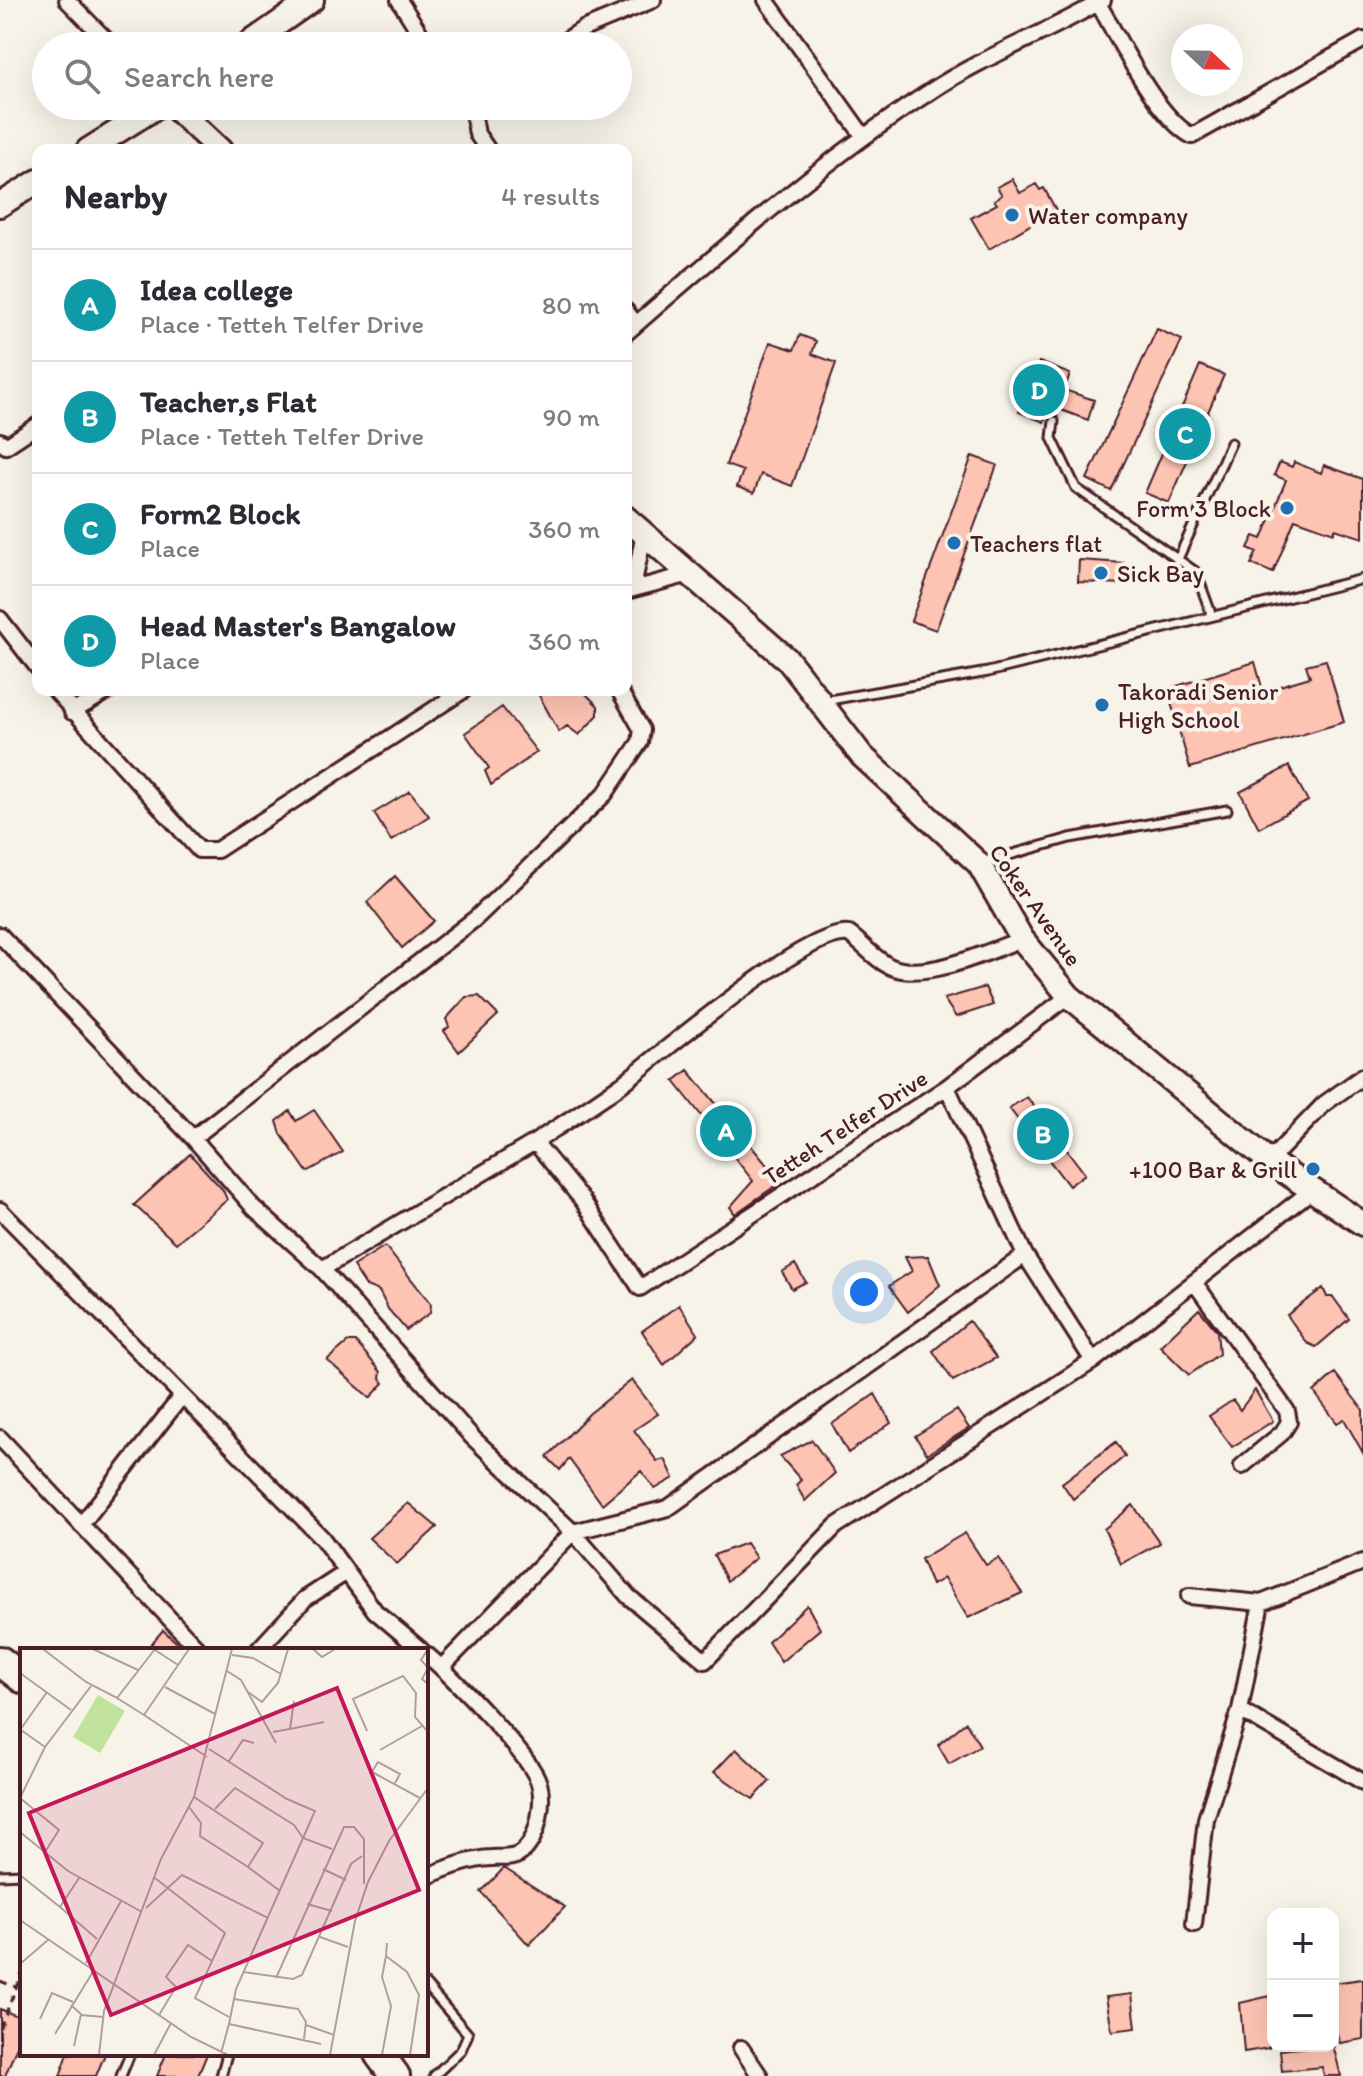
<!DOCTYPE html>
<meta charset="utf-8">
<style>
body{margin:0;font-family:Itim,sans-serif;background:#f7f7f7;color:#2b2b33}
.controls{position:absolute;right:24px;bottom:24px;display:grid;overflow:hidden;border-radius:16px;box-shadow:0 8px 32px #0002}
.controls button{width:72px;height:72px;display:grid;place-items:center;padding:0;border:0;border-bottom:2px solid #e1e1e2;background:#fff;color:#2b2b33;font:40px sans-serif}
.compass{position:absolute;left:1171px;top:24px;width:72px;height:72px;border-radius:50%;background:#fff;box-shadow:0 8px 32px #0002;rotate:112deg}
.you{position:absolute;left:864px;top:1292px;width:28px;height:28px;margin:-20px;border:6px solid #fff;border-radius:50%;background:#1a73e8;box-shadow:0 0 0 12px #1a73e833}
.badge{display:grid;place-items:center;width:52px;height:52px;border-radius:50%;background:#2563eb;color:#fff;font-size:26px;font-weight:700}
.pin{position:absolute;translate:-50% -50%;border:4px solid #fff;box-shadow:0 2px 8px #0006}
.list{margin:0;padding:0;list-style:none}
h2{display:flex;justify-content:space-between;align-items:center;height:104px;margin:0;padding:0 32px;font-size:34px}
h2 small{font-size:26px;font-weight:400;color:#7c7c81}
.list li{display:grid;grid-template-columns:52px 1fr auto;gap:24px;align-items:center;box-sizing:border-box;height:112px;padding:0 32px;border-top:2px solid #e1e1e2}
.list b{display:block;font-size:30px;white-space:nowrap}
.list p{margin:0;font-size:26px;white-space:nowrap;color:#7c7c81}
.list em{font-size:26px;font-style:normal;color:#7c7c81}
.icon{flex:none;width:44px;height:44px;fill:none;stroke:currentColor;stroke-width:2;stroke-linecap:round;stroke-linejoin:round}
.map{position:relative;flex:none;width:1363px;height:2076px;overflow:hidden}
.search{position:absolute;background:#fff;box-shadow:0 8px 32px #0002;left:32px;top:32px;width:600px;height:88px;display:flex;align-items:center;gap:20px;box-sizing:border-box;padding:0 28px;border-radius:44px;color:#7c7c81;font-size:30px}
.panel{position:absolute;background:#fff;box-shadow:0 8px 32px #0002;left:32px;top:144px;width:600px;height:552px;border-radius:16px}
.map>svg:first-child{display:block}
.building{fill:#fdc4b3;stroke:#4a1f2b;stroke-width:2}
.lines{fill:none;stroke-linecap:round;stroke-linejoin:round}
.lane-casing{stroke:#4a1f2b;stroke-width:13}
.street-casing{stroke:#4a1f2b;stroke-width:20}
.secondary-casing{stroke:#4a1f2b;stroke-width:28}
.highway-casing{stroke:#4a1f2b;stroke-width:34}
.path{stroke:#4a1f2b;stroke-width:3;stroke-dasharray:8 6;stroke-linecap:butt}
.lane{stroke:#f7f3e8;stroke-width:7}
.street{stroke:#f7f3e8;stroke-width:14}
.secondary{stroke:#f7f3e8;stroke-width:22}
.highway{stroke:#f7f3e8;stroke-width:28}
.poi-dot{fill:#1f6fb2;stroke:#f7f3e8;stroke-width:3}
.labels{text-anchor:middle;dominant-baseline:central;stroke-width:8;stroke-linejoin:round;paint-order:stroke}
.poi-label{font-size:24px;fill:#4a1f2b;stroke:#f7f3e8;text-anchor:start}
.street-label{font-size:24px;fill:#4a1f2b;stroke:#f7f3e8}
.inset-road{fill:none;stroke:#b29e9c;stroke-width:2}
.view{fill:#c2185b;fill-opacity:0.15;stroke:#c2185b;stroke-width:4}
.inset-edge{fill:none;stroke:#4a1f2b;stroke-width:4}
</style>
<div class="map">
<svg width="1363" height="2076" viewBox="0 0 1363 2076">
<rect width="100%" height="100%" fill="#f7f3e8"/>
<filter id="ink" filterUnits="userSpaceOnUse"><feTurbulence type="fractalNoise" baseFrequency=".0125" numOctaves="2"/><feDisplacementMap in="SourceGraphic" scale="16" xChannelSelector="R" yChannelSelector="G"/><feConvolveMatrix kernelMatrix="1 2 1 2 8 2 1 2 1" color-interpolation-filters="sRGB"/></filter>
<g filter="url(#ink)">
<path class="building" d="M1012 179 1020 193 1036 184 1040 190 1044 188 1056 210 989 249 971 218 997 204 994 200 1002 195 997 187Z
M1157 329 1182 340 1111 491 1087 479Z
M800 335 816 341 812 354 836 363 792 486 761 474 754 493 737 487 743 471 726 465 770 342 794 350Z
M1039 362 1070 374 1064 390 1094 400 1088 420 1050 406 1044 422 1019 412Z
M1200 365 1224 375 1169 503 1145 493Z
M972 456 997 465 936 630 911 621Z
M1280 462 1292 467 1294 462 1321 473 1324 465 1363 479V538L1335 529 1334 533 1295 519 1273 573 1251 564 1257 552 1248 548 1254 536 1262 539 1286 480 1274 475Z
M1079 560 1124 563V584L1078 582Z
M1326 660 1344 722 1190 768 1167 689 1255 662 1263 691 1310 677 1306 665Z
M536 690H582L598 706V715L579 735 567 726 559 732Z
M502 707 537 752 491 785 485 771 489 768 465 733Z
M1289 766 1308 801 1259 828 1240 792Z
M410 791 429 816 391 841 374 813Z
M395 876 434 921 402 948 367 902Z
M985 987 993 1005 956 1017 944 999Z
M479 996 498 1015 459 1052 444 1031 449 1027 446 1019 466 997Z
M688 1070 781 1182 735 1214 730 1207 753 1181 674 1081Z
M1027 1097 1085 1174 1069 1186 1009 1108Z
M314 1110 343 1152 307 1172 281 1134 277 1121 290 1111 296 1121Z
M190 1154 223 1190 227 1200 176 1243 134 1205Z
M385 1246 431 1304 430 1313 406 1330 388 1309 379 1291 366 1286 353 1266Z
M928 1256 940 1285 908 1312 889 1286 912 1271 905 1257Z
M795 1264 806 1282 792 1289 782 1272Z
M1323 1288 1327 1297H1333L1349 1319 1316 1347 1307 1343 1287 1315Z
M679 1305 698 1334 664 1365 642 1331Z
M1199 1309 1217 1331 1219 1354 1189 1375 1160 1346Z
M969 1321 996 1358 953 1381 933 1351Z
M348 1342H356L381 1372 380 1378 384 1383 370 1398 327 1360Z
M1335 1373 1363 1410V1453L1344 1419 1337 1423 1314 1392Z
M632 1380 658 1414 634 1430 657 1461 665 1459 674 1478 655 1489 641 1471 602 1504 569 1459 560 1470 547 1457 590 1413Z
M1255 1390 1273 1421 1232 1447 1209 1416 1233 1400 1240 1410Z
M875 1394 891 1423 848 1453 832 1424Z
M957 1410 969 1428 927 1454 915 1436Z
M812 1440 835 1473 805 1501 796 1485 801 1480 780 1456Z
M1116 1442 1125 1456 1073 1499 1062 1483Z
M408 1503 437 1527 397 1564 369 1538Z
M1133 1505 1160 1543 1121 1564 1104 1529Z
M965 1533 986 1565 998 1558 1022 1593 968 1618 944 1578 932 1585 921 1559Z
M746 1543 756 1558 727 1581 714 1555Z
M807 1605 820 1629 781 1662 768 1642Z
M163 1630 185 1650H146Z
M966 1722 980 1746 949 1764 938 1745Z
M736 1749 770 1781 753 1799 714 1772Z
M504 1868 565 1907 529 1945 481 1892Z
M1363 1979V2039L1340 2043 1333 2022V1983Z
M1132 1994 1136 2028 1112 2031 1106 1997Z
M1270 1996 1269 2048 1244 2052 1240 2003Z
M0 2009 22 2018V2033L5 2076H0Z
M1333 2045 1341 2076H1324L1322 2067 1282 2071 1280 2050Z
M68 2054H105L96 2076H60Z
M166 2054H207L198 2076H157Z"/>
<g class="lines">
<g class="lane-casing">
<path id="lane" d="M1054 421 1052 438 1076 488 1196 572 1212 616
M1177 561 1231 443
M824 701 988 672 1363 579
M981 863 1070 838 1227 810
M0 1875 22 1874
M426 1985 468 2034 461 2050 434 2076
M121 2076 130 2054
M221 2076 227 2054"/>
</g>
<g class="street-casing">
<path id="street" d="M67 0 112 46
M399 0 428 46
M766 0 864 137
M1098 3C1119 39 1156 117 1192 136L1363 40
M557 46 583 29 653 0
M472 106 477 134 488 150
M626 311 636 324
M626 333C724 248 822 161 931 91 985 55 1048 33 1103 0
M0 441 6 446 38 425
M633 587 644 534
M626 591 690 574
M0 619 38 668
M55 690 199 850H217L464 690
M72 712 110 690
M0 935 193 1138 254 1208 322 1269 473 1438 573 1532 628 1596 705 1661 836 1526 1093 1361 1311 1191
M193 1138 476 918 605 794 640 742 642 730 619 690
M535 1142C564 1123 594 1104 622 1084 660 1055 808 927 849 934 863 944 878 963 894 968 928 980 990 951 1022 939
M1269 1161 1324 1104 1363 1076
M0 1210 322 1538 375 1611 421 1650
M1025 1255 1093 1361
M322 1269 535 1142 583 1201 640 1288 947 1087 1069 996
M1194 1282 1287 1411 1289 1422 1282 1433 1242 1466
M0 1438 199 1650
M81 1525 181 1397
M1189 1596 1261 1603 1363 1562
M1261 1603 1240 1710 1363 1782
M258 1650 305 1599 345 1573
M426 1654C451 1675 525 1751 537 1778 546 1798 539 1839 521 1853 512 1860 501 1857 491 1858 469 1859 446 1868 426 1877
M442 1667 573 1532 668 1508 1025 1255 947 1087
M1194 1924 1206 1819 1240 1710
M741 2048 760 2076"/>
</g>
<g class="secondary-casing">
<path id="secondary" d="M246 46 312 0
M173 106 220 150
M88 150 158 106
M0 205 38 181
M626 518 788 660 862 756 979 864 1022 939 1069 996 1269 1161 1363 1224"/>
</g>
<g class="highway-casing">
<path id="highway" d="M0 1661 22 1678
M379 2054 395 2076"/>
</g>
<path class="path" d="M0 1981 16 1987
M0 2028 22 1973"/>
<use href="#lane" class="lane"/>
<use href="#street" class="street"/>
<use href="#secondary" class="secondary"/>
<use href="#highway" class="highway"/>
</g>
</g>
<g class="poi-dot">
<circle cx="1012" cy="215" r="8"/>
<circle cx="1287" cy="508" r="8"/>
<circle cx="954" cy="543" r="8"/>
<circle cx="1101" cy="573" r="8"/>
<circle cx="1102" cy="705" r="8"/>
<circle cx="1313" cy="1169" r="8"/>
</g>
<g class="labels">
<g class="poi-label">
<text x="1028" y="215">Water company</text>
<text x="1271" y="508" text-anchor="end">Form 3 Block</text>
<text x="970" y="543">Teachers flat</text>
<text x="1117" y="573">Sick Bay</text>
<text x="1118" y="691">Takoradi Senior<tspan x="1118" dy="28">High School</tspan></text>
<text x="1297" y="1169" text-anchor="end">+100 Bar &amp; Grill</text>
</g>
<g class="street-label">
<text transform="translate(1036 905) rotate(55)">Coker Avenue</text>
<text transform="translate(845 1127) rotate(-33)">Tetteh Telfer Drive</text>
</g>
</g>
<g transform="translate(20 1648)">
<rect width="408" height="408" fill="#f7f3e8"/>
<path d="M78 47 105 63 80 105 53 89Z" fill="#c1e29b"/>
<path class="inset-road" d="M23 1 66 34 97 50 135 1M73 1 118 22M293 1 302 9 315 1M408 1 401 12 408 20 402 31 408 36M135 2 158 17M212 7 233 10 261 26M207 23 221 32 256 95M0 25 51 62M145 39 195 66M228 44 242 54 258 35 268 1M97 50 124 67 169 1M124 67 187 109M270 81 304 74M0 82 27 44M1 82 25 99M347 83 333 51 383 28 396 45 395 69 408 84M253 84 270 81 274 53M189 101 267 151 295 163 216 341 209 376M360 102 402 78M209 113 223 92 234 95M375 135 380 126 358 114 352 124 400 150M174 149 243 195 228 219 260 243M0 150 25 99 71 38M0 150 39 182 25 204M169 159 181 175 180 188 228 219M195 161 215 140 274 177 283 190 312 201M0 184 48 223 122 264M303 221 326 232M0 227 40 259 59 230M135 230 205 285 175 350 209 369M287 256 312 263M40 259 77 291M126 260 162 227 248 270M0 272 171 389 208 407M300 289 328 299M367 295 366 308 387 324 399 347 390 407M66 315 101 253M0 316 28 292M223 324 273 331 282 327 331 216 342 208M256 330 324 179H334L344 191V236M214 351 278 361 286 374 284 391M51 357 62 367 83 369M139 367 156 339 146 329 168 297 192 313M20 371 32 345 53 354M286 377 314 387M35 386 74 322M54 398 61 366M201 405 209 376 301 396M79 407 84 363 141 211 174 149 212 1M134 407 151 375M310 407 335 273 348 234 369 193 408 140M362 407 371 358 362 329 366 308"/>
<path class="view" d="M317 40 399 242 91 367 9 165Z"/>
<rect width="408" height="408" class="inset-edge"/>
</g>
</svg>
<div class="controls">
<button>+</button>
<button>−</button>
</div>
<svg class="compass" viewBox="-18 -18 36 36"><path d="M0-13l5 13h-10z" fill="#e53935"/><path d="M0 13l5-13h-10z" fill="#7c7c81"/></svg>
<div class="you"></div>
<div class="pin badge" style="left:726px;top:1131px;background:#0f9aa8">A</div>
<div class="pin badge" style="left:1043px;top:1134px;background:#0f9aa8">B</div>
<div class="pin badge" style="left:1185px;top:434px;background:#0f9aa8">C</div>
<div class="pin badge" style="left:1039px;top:390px;background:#0f9aa8">D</div>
<div class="search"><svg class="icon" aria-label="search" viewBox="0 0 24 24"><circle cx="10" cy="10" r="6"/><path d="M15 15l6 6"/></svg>Search here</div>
<section class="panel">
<h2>Nearby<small>4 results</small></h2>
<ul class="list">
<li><span class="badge" style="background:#0f9aa8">A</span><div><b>Idea college</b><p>Place · Tetteh Telfer Drive</p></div><em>80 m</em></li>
<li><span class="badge" style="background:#0f9aa8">B</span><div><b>Teacher,s Flat</b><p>Place · Tetteh Telfer Drive</p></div><em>90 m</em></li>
<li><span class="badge" style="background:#0f9aa8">C</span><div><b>Form2 Block</b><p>Place</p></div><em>360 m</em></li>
<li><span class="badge" style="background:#0f9aa8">D</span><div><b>Head Master's Bangalow</b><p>Place</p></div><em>360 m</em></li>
</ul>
</section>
</div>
